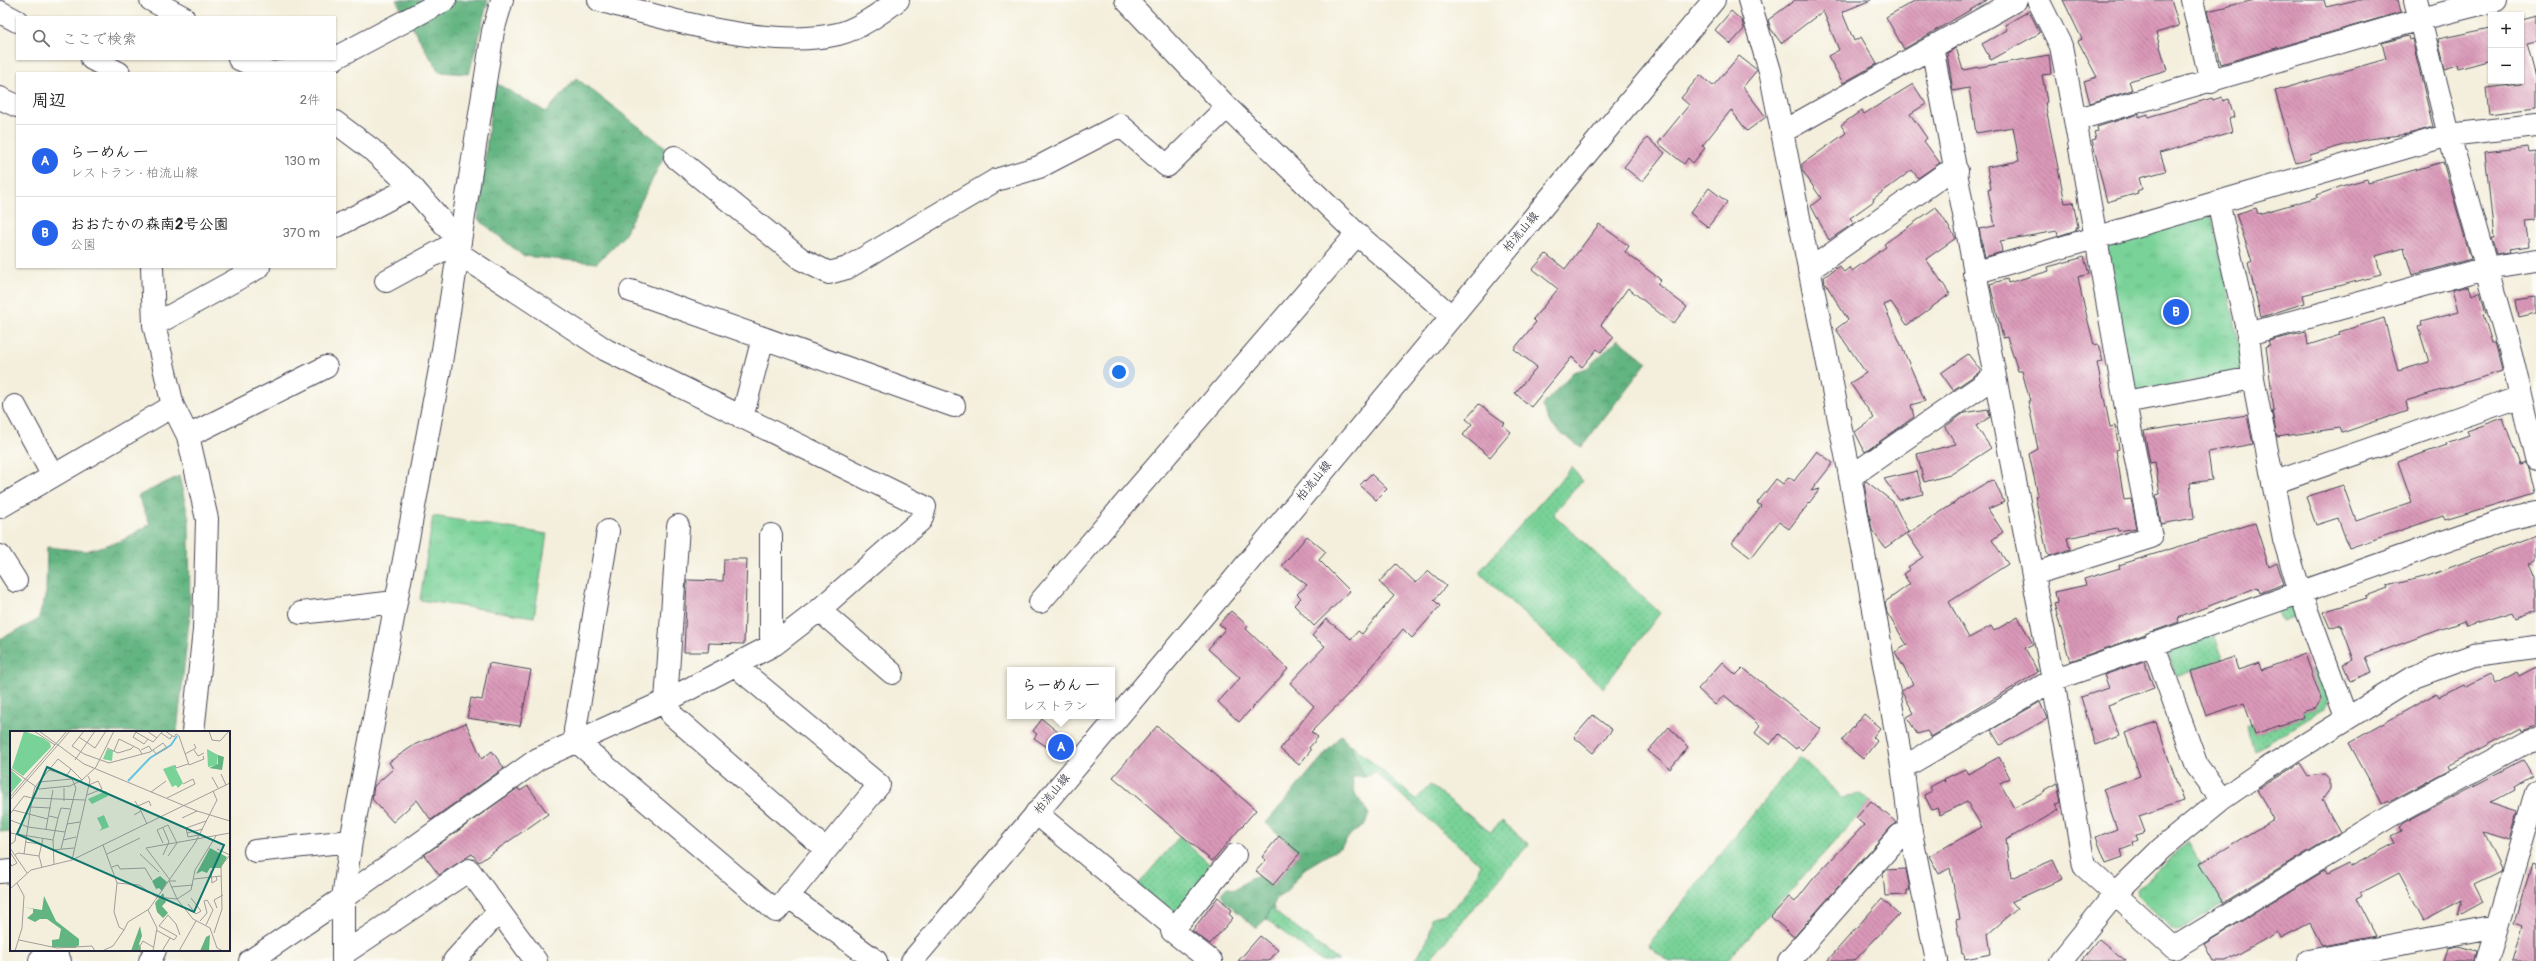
<!DOCTYPE html>
<html lang="ja">
<meta charset="utf-8">
<style>
body{margin:0;font-family:Pangolin,"Klee One",sans-serif;background:#f2f2f2;color:#202124}
.controls{position:absolute;right:12px;top:12px;display:grid;overflow:hidden;border-radius:0px;box-shadow:0 1px 3px #0004}
.controls button{width:36px;height:36px;display:grid;place-items:center;padding:0;border:0;border-bottom:1px solid #e0e0e0;background:#fff;color:#202124;font:20px sans-serif}
.you{position:absolute;left:1119px;top:372px;width:14px;height:14px;margin:-10px;border:3px solid #fff;border-radius:50%;background:#1a73e8;box-shadow:0 0 0 6px #1a73e833}
.badge{display:grid;place-items:center;width:26px;height:26px;border-radius:50%;background:#2563eb;color:#fff;font-size:13px;font-weight:700}
.pin{position:absolute;translate:-50% -50%;border:2px solid #fff;box-shadow:0 1px 4px #0006}
.popup{position:absolute;left:1007px;top:667px;width:108px;height:52px;box-sizing:border-box;display:grid;place-content:center;border-radius:0px;background:#fff;filter:drop-shadow(0 1px 3px #0005);font-size:13px;white-space:nowrap;color:#757577}
.popup b{font-size:15px;color:#202124}
.popup::after{content:'';position:absolute;left:50%;top:100%;margin-left:-8px;border:8px solid transparent;border-top-color:#fff}
.list{margin:0;padding:0;list-style:none}
h2{display:flex;justify-content:space-between;align-items:center;height:52px;margin:0;padding:0 16px;font-size:17px}
h2 small{font-size:13px;font-weight:400;color:#757577}
.list li{display:grid;grid-template-columns:26px 1fr auto;gap:12px;align-items:center;box-sizing:border-box;height:72px;padding:0 16px;border-top:1px solid #e0e0e0}
.list b{display:block;font-size:15px;white-space:nowrap}
.list p{margin:0;font-size:13px;white-space:nowrap;color:#757577}
.list em{font-size:13px;font-style:normal;color:#757577}
.icon{flex:none;width:22px;height:22px;fill:none;stroke:currentColor;stroke-width:2;stroke-linecap:round;stroke-linejoin:round}
.map{position:relative;flex:none;width:2536px;height:961px;overflow:hidden}
.search{position:absolute;background:#fff;box-shadow:0 1px 3px #0004;left:16px;top:16px;width:320px;height:44px;display:flex;align-items:center;gap:10px;box-sizing:border-box;padding:0 14px;border-radius:0px;color:#757577;font-size:15px}
.panel{position:absolute;background:#fff;box-shadow:0 1px 3px #0004;left:16px;top:72px;width:320px;height:196px;border-radius:0px}
.map>svg:first-child{display:block}
.grass{fill:url(#grass-dots);stroke:#4e7a6a}
.forest{fill:url(#forest-crowns);stroke:#426b5e}
.park{fill:url(#park-tufts);stroke:#4e7a6a}
.building{fill:url(#building-back-hatch)}
.lines{fill:none;stroke-linecap:round;stroke-linejoin:round}
.minor-casing{stroke:#424153;stroke-width:24}
.major-casing{stroke:#424153;stroke-width:24}
.minor{stroke:#fff;stroke-width:22}
.major{stroke:#fff;stroke-width:22}
.labels{text-anchor:middle;dominant-baseline:central;stroke-width:3;stroke-linejoin:round;paint-order:stroke}
.street-label{font-size:12px;fill:#22223b;stroke:#fdfcf7}
.inset-river{fill:none;stroke:#64c3e3;stroke-width:2}
.inset-road{fill:none;stroke:#a09d9c;stroke-width:1}
.view{fill:#0f766e;fill-opacity:0.15;stroke:#0f766e;stroke-width:2}
.inset-edge{fill:none;stroke:#22223b;stroke-width:2}
</style>
<div class="map">
<svg width="2536" height="961" viewBox="0 0 2536 961">
<defs>
<pattern id="grass-dots" width="8" height="8" patternUnits="userSpaceOnUse"><rect width="8" height="8" fill="#79d298"/><path d="M2 2h.1M6 6h.1" fill="none" stroke="#68b484" stroke-width="1.8" stroke-linecap="round"/></pattern>
<pattern id="forest-crowns" width="20" height="18" patternUnits="userSpaceOnUse"><rect width="20" height="18" fill="#62b480"/><path d="M2 6a3 3 0 1 1 6 0M12 15a3 3 0 1 1 6 0" fill="none" stroke="#50926a"/></pattern>
<pattern id="park-tufts" width="24" height="20" patternUnits="userSpaceOnUse"><rect width="24" height="20" fill="#79d298"/><path d="M3 7l-1-3M5 7V3M7 7l1-3M15 17l-1-3M17 17v-4M19 17l1-3" fill="none" stroke="#68b484"/></pattern>
<pattern id="building-back-hatch" width="6" height="6" patternUnits="userSpaceOnUse"><rect width="6" height="6" fill="#da98b8"/><path d="M-1 5l2 2M0 0l6 6M5-1l2 2" fill="none" stroke="#b07c97"/></pattern>
</defs>
<rect width="100%" height="100%" fill="#fdfcf7"/>
<filter id="ink" filterUnits="userSpaceOnUse"><feTurbulence type="fractalNoise" baseFrequency=".025" numOctaves="2"/><feDisplacementMap in="SourceGraphic" scale="8" xChannelSelector="R" yChannelSelector="G"/><feConvolveMatrix kernelMatrix="1 2 1 2 8 2 1 2 1" color-interpolation-filters="sRGB"/></filter>
<filter id="wash" filterUnits="userSpaceOnUse"><feTurbulence type="fractalNoise" baseFrequency=".012" numOctaves="4" result="noise"/><feDisplacementMap in="SourceGraphic" scale="16" xChannelSelector="R" yChannelSelector="G"/><feGaussianBlur stdDeviation="0.9" result="paint"/><feColorMatrix in="noise" values="0 0 0 0 0 0 0 0 0 0 0 0 0 0 0 0 0 1.4 0 .05"/><feComposite in="paint" operator="in"/></filter>
<g filter="url(#wash)">
<rect width="100%" height="100%" fill="#f4efdc"/>
<path class="grass" d="M1572 467 1582 481 1553 514 1660 613 1603 688 1479 572Z
M2290 604 2298 608 2306 633 2303 634 2296 617 2282 622 2277 609Z
M2213 631 2223 659 2176 676 2168 654 2172 645Z
M2318 668 2329 698 2326 708 2255 751 2246 726 2252 724 2255 734 2304 717 2302 712 2316 708 2311 671Z
M1351 744 1416 800 1430 785 1490 832 1502 821 1529 844 1428 961H1415L1429 936 1431 918C1436 915 1441 916 1446 913 1459 905 1478 880 1480 864L1375 772 1365 777 1353 754Z
M1799 757 1842 797 1860 794 1871 801 1727 961H1667L1648 945Z
M1179 837 1215 869 1179 912 1169 914 1137 886Z
M1273 906 1275 912 1339 961H1321L1266 919Z"/>
<path class="forest" d="M396 0H488L469 74 439 72Z
M576 78 668 149 623 237 597 263 523 256 478 219 494 82 546 112Z
M1618 339 1647 362 1581 448 1551 425 1542 406 1573 372 1587 368Z
M179 476 189 519 190 613 177 732H11V833L0 831V639L38 620 46 593 47 547 86 551 121 541 150 524 138 496Z
M1341 735C1353 746 1357 762 1365 777H1352L1354 792 1369 814 1365 824 1351 834 1341 847 1304 869 1285 893 1277 898 1266 919 1256 928 1225 901 1221 893 1227 887 1235 890 1250 878 1257 876 1273 886 1300 853 1266 823Z"/>
<path class="park" d="M2206 215 2212 218 2244 365 2237 374 2139 391 2131 385 2107 249 2112 241Z
M433 516 547 534 534 617 420 600Z
M2188 842 2223 903 2181 929 2174 930 2138 896 2137 889Z"/>
<g id="blocks">
<path class="building" d="M1795 0H1871L1842 12 1854 41 1861 37 1877 64 1843 83 1828 56 1839 50 1823 11 1781 43 1771 29 1768 20Z
M1916 0H1987L1904 49 1886 17Z
M2063 0H2171L2179 26 2156 33 2167 70 2129 81 2132 90 2090 103 2084 81 2097 77 2078 41 2082 39Z
M2255 0H2324L2326 7 2356 0H2398L2401 12 2221 64 2207 11Z
M1731 11 1742 21 1744 29 1731 44 1715 30Z
M2029 11 2040 33 1991 60 1982 44 2007 30 2005 25Z
M2536 16V41L2527 43 2536 78V108L2489 114 2486 88 2521 84V20Z
M2491 28V60L2458 69 2457 65 2445 69 2438 39Z
M2408 36 2409 40 2412 39 2433 127 2408 134 2368 139 2337 147 2310 155 2311 159 2296 163 2275 91 2386 59 2382 43Z
M1956 48 1963 70 2049 55 2051 74 2042 75 2047 102 2045 103 2065 203 2073 202 2078 227 2076 228V230L2058 236 2057 231 2000 241 2002 252 1985 257 1979 229 1995 226 1988 190 1991 189 1987 167 2019 161 2013 127 1976 133 1969 88 1953 91 1947 53Z
M1739 56 1757 70 1743 87 1766 117 1747 131 1731 110 1702 146 1705 148 1693 163 1688 158 1684 164 1658 143 1689 105 1681 98 1700 75 1713 86Z
M1913 84 1926 104 1910 114 1927 138 1924 141 1940 163 1918 178 1912 170 1873 199 1874 201 1850 218 1854 223 1829 240 1811 206 1821 198 1802 170V164L1846 133 1841 125 1862 110 1864 114Z
M2222 97 2223 101 2229 99 2234 117 2229 119 2232 132 2160 153 2166 171 2139 178 2142 189 2137 191 2138 193 2107 202 2092 140 2096 139 2094 132 2098 131 2097 127 2139 114V117L2148 114V117L2212 98 2213 100Z
M1647 138 1665 153 1642 182 1624 167Z
M2528 147 2529 153 2536 152V220L2525 221 2529 246 2509 249 2510 252 2496 254 2491 238H2494L2485 152Z
M2443 162 2471 259 2412 275 2404 248 2376 256 2381 275 2303 295 2305 303 2261 317 2248 263 2252 261 2236 214 2256 208 2258 214 2318 197 2317 195 2345 185 2367 179 2368 183Z
M1709 188 1727 202 1708 227 1690 213Z
M1936 207 1956 238 1926 259 1950 294 1907 325 1891 302 1884 305 1925 401 1911 405 1914 417 1865 452 1855 432 1874 418 1850 383 1866 373 1836 329 1848 320 1825 283 1824 277 1839 266 1844 272 1850 267 1852 271 1886 247 1884 244Z
M1599 224 1629 246 1625 252 1661 280 1657 284 1687 307 1673 324 1628 288 1601 325 1614 337 1601 352 1597 349 1582 367 1572 357 1531 407 1515 393 1537 367 1514 349 1536 322 1533 319 1558 289 1533 269 1546 254 1565 269Z
M2084 257 2089 274 2078 277 2082 297 2094 345 2098 344 2103 362 2097 363 2110 427 2115 426 2119 449 2116 450 2124 500 2131 499 2137 528 2118 531 2117 528 2067 538 2070 549 2050 556 2047 553 2035 496 2038 495 2029 454 2038 449 2028 401H2030L2022 371H2018L2007 337 2003 338 1990 284 2007 279 2008 283 2049 271 2048 267Z
M2469 286 2472 295 2480 292 2486 313 2483 314 2492 343H2495L2502 371 2406 401 2408 410 2342 433 2340 428 2277 437 2272 411 2274 410 2266 346 2270 345 2268 341 2306 332 2308 345 2340 335 2339 332 2384 318 2398 371 2429 362 2418 327 2422 326 2421 322 2458 312 2452 290Z
M2536 297V313L2519 317 2516 300Z
M1968 354 1981 371 1953 390 1941 373Z
M1479 404 1505 423 1503 425 1511 432 1490 457 1463 435 1472 424 1466 419Z
M1988 409 1990 417 1976 426 1991 448 1950 475 1924 482 1917 454 1956 444 1945 427 1964 413Z
M2247 415 2253 444 2208 452 2212 480 2190 483 2194 518 2161 524 2156 495 2160 494 2155 462 2150 463 2144 431Z
M2503 418 2520 465 2525 463 2528 468 2534 493 2445 520 2443 516 2349 548 2338 518 2316 525 2306 497 2343 485 2356 521 2412 502 2398 462 2447 445 2446 443 2469 435 2467 431Z
M1817 451 1833 463 1811 491 1820 489 1789 529 1779 522 1751 558 1732 543 1761 506 1757 503 1776 479 1783 484 1789 477 1794 481Z
M1917 471 1923 494 1899 500 1884 479Z
M1371 474 1387 489 1376 500 1360 485Z
M1994 480 2004 502 1988 509 2003 532 1992 540 2008 564 1949 602 1969 638 1991 626 1994 631 2018 617 2033 644 2025 648 2038 672 1931 737 1927 731 1917 734 1907 717 1914 713 1901 691 1913 684 1895 652 1907 645 1887 613 1885 602 1910 584 1903 574 1910 569 1908 567 1923 557 1907 534 1979 487Z
M1866 481 1893 502 1908 532 1885 548 1872 530 1864 483Z
M2255 523 2269 567 2277 563 2284 584 2260 593 2258 587 2178 618 2179 622 2070 661 2054 604 2057 603 2055 592 2086 585 2084 579 2120 568 2119 565Z
M2536 535V560L2530 563 2536 577V610L2515 618 2512 612 2466 626 2464 621 2406 642 2366 657 2372 672 2350 681 2343 664 2354 660 2341 624 2330 628 2323 612 2367 598 2366 596 2388 588 2387 586 2428 576Z
M1307 536 1326 552 1319 560 1350 591 1314 626 1294 605 1301 598 1297 594 1307 585 1282 566Z
M724 559H747L744 644 709 643 708 652H684L687 580 723 581Z
M1396 564 1416 583 1429 571 1446 586 1434 600 1440 606 1412 638 1403 629 1357 685 1311 732 1318 737 1309 748 1311 750 1299 765 1280 749 1314 706 1290 683 1325 646 1312 636 1326 619 1351 639 1358 631 1362 634 1394 596 1379 582Z
M1231 611 1248 626 1246 629 1288 669 1239 722 1218 702 1240 678 1208 649 1225 629 1219 624Z
M2305 654 2321 699 2316 708 2302 712 2304 717 2255 734 2244 703 2206 716 2191 671 2234 657 2238 670 2259 663 2261 670Z
M2144 661 2154 688 2108 705 2119 736 2095 745 2081 697 2109 688 2104 675Z
M1722 662 1736 675 1743 668 1821 729 1802 750 1798 747 1796 749 1778 734 1770 745 1755 733 1760 726 1724 695 1715 705 1698 689Z
M489 663 531 670 520 726 467 718 471 698 482 700Z
M2536 667V725L2522 730 2521 727 2483 747 2449 765 2451 769 2389 802 2388 800 2382 803 2349 743 2437 693 2439 697 2464 685 2465 687 2490 674 2495 684 2517 672 2519 676Z
M2040 702 2047 719 2000 745 1991 730Z
M1864 714 1880 728 1873 737 1877 741 1863 759 1842 741Z
M1593 715 1612 730 1593 753 1574 737Z
M1042 719 1070 742 1059 755 1034 738 1037 734 1033 731Z
M2156 722 2183 801 2139 816 2145 832 2136 835 2138 840 2133 842 2134 845 2121 850 2123 857 2106 863 2096 837 2117 829 2103 789 2140 776 2125 733Z
M466 723 482 759 492 751 504 768 431 820 417 800 393 822 372 799 374 786 393 769 389 762 416 744Z
M1157 726 1256 810 1212 861 1113 777Z
M1669 727 1688 747 1670 769 1648 751Z
M1999 757 2010 778 2000 783 2014 808 2045 792 2044 790 2057 783 2061 802 2056 805 2059 810 2006 840 2011 878 2053 860 2062 879 2011 902 2017 909 1988 934 1991 954 1965 959 1964 954H1962L1956 920 1960 919 1950 868 1939 874 1929 856 1982 827 1967 802 1940 815 1937 808 1932 810 1924 795 1932 791 1930 787 1943 780 1945 782 1944 779 1965 769 1968 774Z
M2523 760 2532 776 2514 786 2515 789 2489 803 2517 812 2509 840 2483 832 2501 868 2500 871 2474 884 2483 902 2458 916 2462 900 2424 920 2399 873 2361 893 2363 896 2356 899 2375 936 2322 946 2310 923 2281 938 2278 932 2226 961H2213L2204 944 2324 871 2326 875 2348 864 2350 867 2395 843 2391 836 2401 831 2399 827 2403 823Z
M2300 763 2308 776 2324 774 2330 779V789L2322 800 2340 832 2223 903 2199 864 2274 819 2257 790Z
M528 786 548 814 479 862 472 854 439 875 424 855 518 788 520 791Z
M1871 801 1897 823 1891 827 1794 937 1771 917 1789 897 1795 902 1813 879 1864 825 1856 818Z
M1279 836 1300 853 1273 885 1256 871 1266 860 1262 857Z
M2532 865 2536 866V961H2512L2522 926 2514 923Z
M1906 869 1910 890H1907V895L1885 896 1883 873 1886 870Z
M1218 897 1232 910 1229 914 1233 918 1210 944 1192 931Z
M1882 899 1899 914 1854 961H1827Z
M1260 936 1278 950 1269 961H1238Z
M2099 939 2126 961H2081Z
M2458 946 2477 951 2475 961H2444L2448 948Z"/>
</g>
</g>
<g filter="url(#ink)">
<use href="#blocks" fill-opacity="0" stroke="#424153" stroke-width="1"/>
<g class="lines">
<g class="minor-casing">
<path id="minor" d="M151 0 183 17
M599 0C665 19 770 50 838 34 859 29 881 13 898 0
M1126 0 1227 107 1357 234 1451 316
M1749 0 1770 71 1848 465 1902 765 1911 833 1937 961
M2038 0 2061 46 2075 120
M2192 0 2211 82
M2415 0 2449 135 2511 354 2536 459
M0 12 17 21
M1932 47 2053 680 2084 866 2174 948 2390 816 2528 741 2536 739
M335 58 445 0
M92 59 119 73
M239 59 271 73 297 70 334 59
M0 98 17 106
M335 122 371 149 412 187 459 241 386 281
M1782 132 2016 0
M675 157 801 259 829 273 847 268 996 180 1039 167 1120 125 1167 166 1227 107
M2218 202 2248 334 2253 378 2284 539 2300 592 2346 717
M335 227 412 187
M152 267 154 325 173 406 188 436 207 519 204 630 193 732
M1809 270 1945 174 1957 171
M1974 273 2449 135 2536 125
M631 291 954 406
M154 325 259 267
M2248 334 2486 268 2536 260
M2253 378 2125 402 2075 120 2420 19 2496 0
M15 406 53 476
M742 418 763 338
M188 436 326 367
M1850 477 1994 377
M2273 483 2521 396
M0 507 173 406
M678 526 666 701 672 715 825 849
M608 531 575 730 576 741 776 911 879 785 743 672 739 664
M771 535V638L775 644
M0 556 16 581
M2033 574 2151 537 2125 402
M1040 602 1357 234
M819 610 892 673
M301 613 395 602
M2153 643 2197 766 2222 799
M1902 765 1911 763 2053 680 2508 519 2536 512
M1036 813 1174 927
M255 851 351 841
M0 872 11 871
M788 896 876 961
M343 954 469 870 536 961
M40 960 55 955 60 961
M150 961 155 950
M250 961 343 898 538 759 666 701 775 644 819 610 921 520 925 507 606 350 458 253
M343 961V898L351 841 440 369 493 31 502 0
M454 961 499 911
M1211 961 1172 931 1235 855
M1789 961 1900 835 1911 833
M2061 961 2115 894 2162 848 2222 799 2261 772 2414 677 2474 655 2536 647
M2309 961 2497 926
M2487 961 2536 792"/>
</g>
<g class="major-casing">
<path id="major" d="M912 961 1231 583 1714 0"/>
</g>
<use href="#minor" class="minor"/>
<use href="#major" class="major"/>
</g>
</g>
<g class="labels">
<g class="street-label">
<text transform="translate(1521 232) rotate(-50)">柏流山線</text>
<text transform="translate(1314 481) rotate(-51)">柏流山線</text>
<text transform="translate(1052 794) rotate(-50)">柏流山線</text>
</g>
</g>
<g transform="translate(10 731)">
<rect width="220" height="220" fill="#f4efdc"/>
<path d="M197 18 208 24 207 34 198 36ZM164 34 173 52 168 57 166 54 162 56 153 38ZM96 60 98 65 82 73 78 68ZM94 84 99 96 89 100 92 97 87 87Z" fill="#79d298"/>
<path d="M208 24 214 26 212 39 199 37 208 33ZM200 117 217 126 211 137H200L197 142 192 140 186 143ZM150 145 157 151 152 160 149 157 146 158 142 150ZM153 162 156 171 152 175 158 182 153 187 147 181 145 172ZM34 165 46 190 69 208V214L65 217 42 216V209L49 208 51 198 37 188H30L25 191 17 187 23 182V178L13 176 32 179ZM130 195 132 205 129 213 131 217 130 220H121ZM200 204 199 220H190L196 206Z" fill="#62b480"/>
<path d="M14 0 33 7 40 12 41 16 13 45 2 37ZM97 18 103 20 102 30 93 28ZM0 38 12 49 0 63Z" fill="#79d298"/>
<path class="inset-river" d="M118 50 140 27 161 14 167 5"/>
<path class="inset-road" d="M24 0 45 14M29 0 74 33 187 80 220 90M74 0 62 15 74 23 99 32 140 21 153 12 157 17 146 23 143 19M124 0 143 11 153 0M137 0 147 7M155 0 164 6 166 3 169 5 179 34 194 28 193 25M199 0 202 9 210 10 219 0M126 1 123 6 134 13 138 8M151 2 160 8 162 5M69 6 85 17 96 0M97 17 108 22 121 18 124 15M131 19 139 15 142 20M184 19 188 25 194 22M104 20 109 8 129 18 132 23M175 23 186 17 184 13M65 29 85 0M165 34 166 37 178 33M0 37 29 58 60 55 72 49 86 36 104 0M61 38 72 49M211 43 216 54M202 46 208 57M29 51 62 48 66 57 51 118M141 61 156 50M77 64 92 58 88 50 79 54M0 66 57 0M157 67 185 53 183 48 173 53M0 69 60 0M54 70V57M128 75 139 70 141 75M21 76 41 77M3 79 38 88M131 80 137 93M0 83 14 65 22 67 25 56 29 51 48 28 61 38 57 44 39 39M124 84 131 80 125 70M48 87 51 77 60 78M172 87 187 80M0 89 18 96 55 101M57 93 70 91M153 97 159 111 153 124M36 98 43 59M0 102 43 109 48 87 39 85M177 102 193 98M189 104 178 106 176 97 196 90M43 109 44 133M53 109 66 106M15 111 31 113M153 112 147 99 158 94 167 112 158 125M0 114 5 110 6 103M93 114 107 152 104 181 109 196 114 199 118 191 139 178 185 112 207 69 203 60M0 117 17 142M207 118 220 124M42 119 64 117M0 121 7 132 2 135 0 132M14 123 22 67 75 69M97 123 130 107M130 123 149 141M5 124 8 122 29 125M62 129 80 49 78 45M32 136 29 125 33 107M102 136 108 134 110 138 135 137 142 149M201 140 202 152 207 149 206 145M184 148 211 145M160 149 136 117 220 102M166 150H159L167 168 181 159 185 139 206 105M107 152 129 154 148 167M161 156 183 154M0 158 21 139 62 129 220 52M148 166 167 168 183 188 200 197 207 217 213 220M178 173 186 183 191 180 181 167M207 177 204 169 213 164M138 179 147 197 143 220M190 190 197 182 194 170 197 169 203 179 196 194M149 195 158 184 166 193 170 204M146 199 164 209 167 205 149 195M204 202 212 178 211 135 220 124M9 209 47 217 82 215 85 220M5 220 12 197 14 165 7 152M92 220 103 215 114 199M127 220 133 210 143 216M152 220 160 207M169 220 186 190"/>
<path class="view" d="M37 36 214 114 184 181 7 103Z"/>
<rect width="220" height="220" class="inset-edge"/>
</g>
</svg>
<div class="controls">
<button>+</button>
<button>−</button>
</div>
<div class="you"></div>
<div class="pin badge" style="left:1061px;top:747px">A</div>
<div class="popup"><b>らーめん 一</b>レストラン</div>
<div class="pin badge" style="left:2176px;top:312px">B</div>
<div class="search"><svg class="icon" aria-label="search" viewBox="0 0 24 24"><circle cx="10" cy="10" r="6"/><path d="M15 15l6 6"/></svg>ここで検索</div>
<section class="panel">
<h2>周辺<small>2件</small></h2>
<ul class="list">
<li><span class="badge">A</span><div><b>らーめん 一</b><p>レストラン · 柏流山線</p></div><em>130 m</em></li>
<li><span class="badge">B</span><div><b>おおたかの森南2号公園</b><p>公園</p></div><em>370 m</em></li>
</ul>
</section>
</div>
